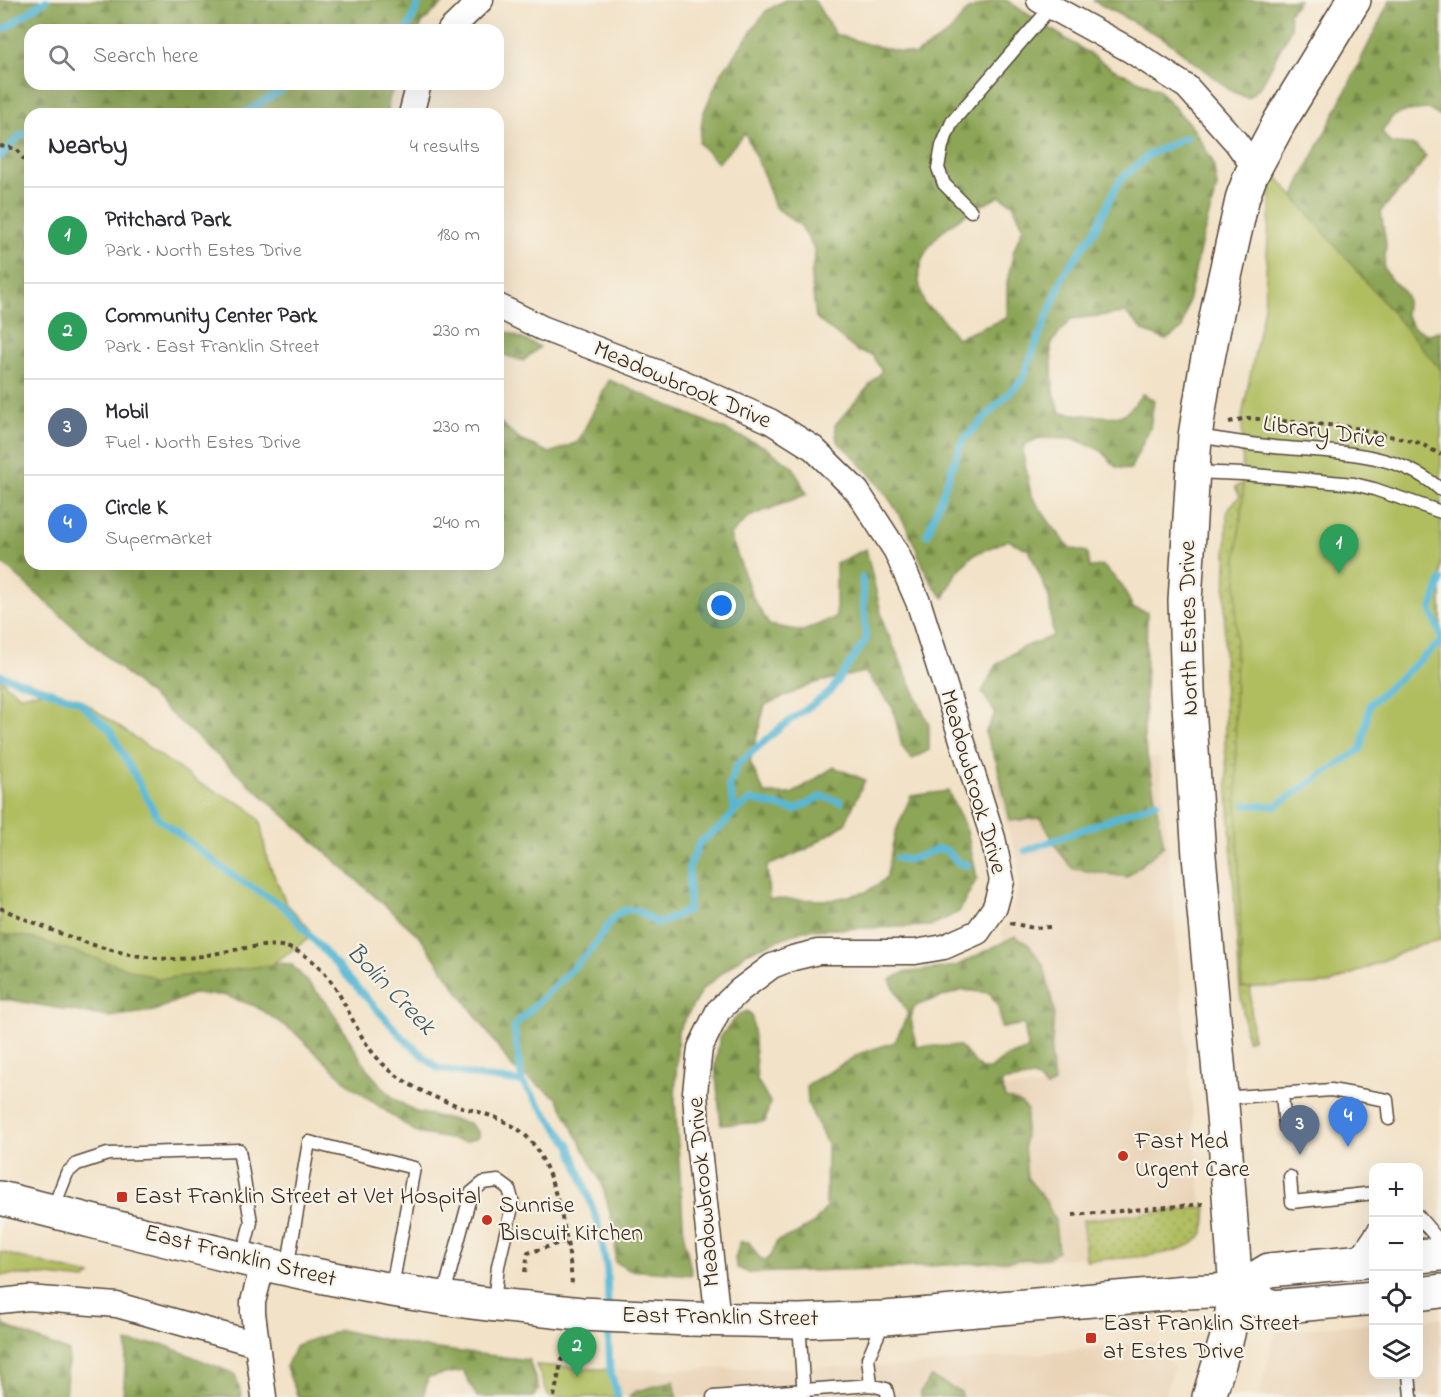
<!DOCTYPE html>
<meta charset="utf-8">
<style>
body{margin:0;font-family:"Indie Flower",sans-serif;background:#f7f7f7;color:#2b2b33}
.controls{position:absolute;right:18px;bottom:18px;display:grid;overflow:hidden;border-radius:12px;box-shadow:0 6px 24px #0002}
.controls button{width:54px;height:54px;display:grid;place-items:center;padding:0;border:0;border-bottom:2px solid #e1e1e2;background:#fff;color:#2b2b33;font:30px sans-serif}
.you{position:absolute;left:722px;top:606px;width:21px;height:21px;margin:-15px;border:4px solid #fff;border-radius:50%;background:#1a73e8;box-shadow:0 0 0 9px #1a73e833}
.badge{display:grid;place-items:center;width:39px;height:39px;border-radius:50%;background:#c8321e;color:#fff;font-size:20px;font-weight:700}
.pin{position:absolute;translate:-50% -50px;filter:drop-shadow(0 2px 3px #0008)}
.pin::after{content:'';position:absolute;top:32px;width:21px;height:18px;background:inherit;clip-path:polygon(0 0,100% 0,50% 100%)}
.list{margin:0;padding:0;list-style:none}
h2{display:flex;justify-content:space-between;align-items:center;height:78px;margin:0;padding:0 24px;font-size:26px}
h2 small{font-size:20px;font-weight:400;color:#7c7c81}
.list li{display:grid;grid-template-columns:39px 1fr auto;gap:18px;align-items:center;box-sizing:border-box;height:96px;padding:0 24px;border-top:2px solid #e1e1e2}
.list b{display:block;font-size:22px;white-space:nowrap}
.list p{margin:0;font-size:20px;white-space:nowrap;color:#7c7c81}
.list em{font-size:20px;font-style:normal;color:#7c7c81}
.icon{flex:none;width:33px;height:33px;fill:none;stroke:currentColor;stroke-width:2;stroke-linecap:round;stroke-linejoin:round}
.map{position:relative;flex:none;width:1441px;height:1397px;overflow:hidden}
.search{position:absolute;background:#fff;box-shadow:0 6px 24px #0002;left:24px;top:24px;width:480px;height:66px;display:flex;align-items:center;gap:15px;box-sizing:border-box;padding:0 21px;border-radius:18px;color:#7c7c81;font-size:22px}
.panel{position:absolute;background:#fff;box-shadow:0 6px 24px #0002;left:24px;top:108px;width:480px;height:462px;border-radius:18px}
.map>svg:first-child{display:block}
.built{fill:#ead4b8}
.grass{fill:url(#grass-dots);stroke:#76743f;stroke-width:1.5}
.forest{fill:url(#forest-firs);stroke:#64683a;stroke-width:1.5;fill-rule:evenodd}
.park{fill:#b0be60;stroke:#76743f;stroke-width:1.5}
.lines{fill:none;stroke-linecap:round;stroke-linejoin:round}
.stream{stroke:#57b7d5;stroke-width:7}
.service-casing{stroke:#564637;stroke-width:15}
.minor-casing{stroke:#564637;stroke-width:27}
.secondary-casing{stroke:#564637;stroke-width:36}
.path{stroke:#564637;stroke-width:4;stroke-dasharray:4.5 4.5;stroke-linecap:butt}
.service{stroke:#fff;stroke-width:12}
.minor{stroke:#fff;stroke-width:24}
.secondary{stroke:#fff;stroke-width:33}
.secondary-bridge-casing{stroke:#564637;stroke-width:36;stroke-linecap:butt}
.secondary-bridge{stroke:#fff;stroke-width:33}
.poi-dot{fill:#c8321e;stroke:#f7f3e8;stroke-width:2}
.labels{text-anchor:middle;dominant-baseline:central;stroke-width:4.5;stroke-linejoin:round;paint-order:stroke}
.street-label{font-size:24px;fill:#3b2a1e;stroke:#f7f3e8}
.poi-label{font-size:24px;fill:#3b2a1e;stroke:#f7f3e8;text-anchor:start}
.water-label{font-size:26px;font-style:italic;fill:#455b5e;stroke:#f7f3e8}
</style>
<div class="map">
<svg width="1441" height="1397" viewBox="0 0 1441 1397">
<defs>
<pattern id="grass-dots" width="8" height="8" patternUnits="userSpaceOnUse" patternTransform="scale(1.5)"><rect width="8" height="8" fill="#b0be60"/><path d="M2 2h.1M6 6h.1" fill="none" stroke="#909b4f" stroke-width="1.8" stroke-linecap="round"/></pattern>
<pattern id="forest-firs" width="22" height="20" patternUnits="userSpaceOnUse" patternTransform="scale(1.5)"><rect width="22" height="20" fill="#8ca556"/><path d="M5 1l3.5 6h-7zM16 11l3.5 6h-7z" fill="#748747"/></pattern>
</defs>
<rect width="100%" height="100%" fill="#f7f3e8"/>
<filter id="ink" filterUnits="userSpaceOnUse"><feTurbulence type="fractalNoise" baseFrequency=".0167" numOctaves="2"/><feDisplacementMap in="SourceGraphic" scale="12" xChannelSelector="R" yChannelSelector="G"/><feConvolveMatrix kernelMatrix="1 2 1 2 8 2 1 2 1" color-interpolation-filters="sRGB"/></filter>
<filter id="wash" filterUnits="userSpaceOnUse"><feTurbulence type="fractalNoise" baseFrequency=".008" numOctaves="4" result="noise"/><feDisplacementMap in="SourceGraphic" scale="24" xChannelSelector="R" yChannelSelector="G"/><feGaussianBlur stdDeviation="1.35" result="paint"/><feColorMatrix in="noise" values="0 0 0 0 0 0 0 0 0 0 0 0 0 0 0 0 0 1.4 0 .05"/><feComposite in="paint" operator="in"/></filter>
<g filter="url(#wash)">
<rect width="100%" height="100%" fill="#f2e2c7"/>
<path class="built" d="M1159 757 1203 1219 1170 1248 989 1267 979 1090 1042 1086 1001 931 1012 911 1019 885 1017 856 993 783Z
M1441 1318V1397H1259L1276 1331 1373 1323 1374 1374H1418L1419 1320Z
M1154 1342 1174 1367 1164 1397H618L610 1370 913 1366Z"/>
<path class="grass" d="M1246 482 1441 523 1244 724 1252 1039 1247 1040 1240 991 1225 743 1224 646 1227 515 1229 508 1240 496 1235 487Z
M1206 1207C1207 1218 1206 1234 1196 1241 1176 1258 1113 1258 1086 1261L1083 1220Z"/>
<path class="forest" d="M0 0H447L423 22 419 30H30V84H395L389 99 388 114H30V564H498V420L520 440 550 453 578 442 609 380 763 446 793 467 807 494 749 517 730 535 753 598 769 625 803 631 836 617V563L866 549 884 625 929 725V750L912 759 902 747 893 708 865 672 815 683 765 705 750 762 765 794H792L834 767 865 780 845 824 805 850 767 866 769 899 831 900 866 892 886 879 895 833 911 796 948 791 967 831 977 878 959 912 930 926 803 930 746 953 702 990 678 1031 675 1100 684 1237 692 1275 629 1270 615 1262 616 1235 602 1184 557 1098 513 1068 419 936 0 561Z
M785 0H814L835 34 867 44 915 55 948 34 968 10 994 0H1006L1113 69 1158 89 1193 128 1213 162 1217 187 1202 240 1182 329 1166 340 1144 331 1126 313 1071 319 1051 344 1053 389 1060 412C1071 414 1113 419 1122 415 1131 411 1137 401 1142 394L1154 400 1150 428 1130 470 1116 467 1102 451 1075 439 1039 438 1024 445 1023 454 1031 495 1050 523 1070 548 1087 552 1090 568 1102 565 1122 585 1133 608 1147 612 1144 739 1164 846 1127 877 1073 869 1058 850 1041 818 1010 821 997 764 985 733 995 713 982 692 996 665 1019 649 1053 636 1049 597 1029 550 1008 540 973 555 956 573 944 598C925 580 919 552 907 528 889 494 866 467 837 441L835 425 882 371 872 355 857 351 816 318 811 278 815 251 801 226 775 207 765 178 745 133 718 163 699 143 703 114 720 75 766 11ZM1000 196 1013 204 1023 227 1014 250 1007 282V318L957 338 940 316 924 304C922 294 917 280 919 271 926 232 968 212 1000 196Z
M1092 0H1299L1289 13 1291 28 1262 85 1248 98 1231 91 1165 39Z
M1390 0H1441V117L1428 109 1407 111 1392 117 1382 132 1390 143 1416 146 1426 156 1413 176 1381 211 1386 244 1384 268 1391 280 1402 289 1407 299 1405 314 1414 328 1429 334 1441 331V441L1284 223 1301 179 1333 117Z
M498 328 540 347 523 361 501 354 498 361Z
M0 921 264 962 291 964 327 1003 369 1072 393 1098 416 1112 469 1123 478 1132V1137L466 1142 417 1133 352 1087 294 1032 255 1006 223 995 192 994 154 1011 108 1017 11 1000H0Z
M1015 936 1029 945 1044 966 1054 1011 1051 1057 1054 1083 1047 1088 1034 1077 1001 1082 1005 1098 1019 1102 1027 1109 1024 1145 1027 1177 1045 1200 1055 1220 1058 1251 1048 1258 900 1268 749 1273 737 1268 735 1259 740 1242H749L758 1256 765 1261 771 1256 777 1241 795 1234 814 1223 826 1208 827 1144 808 1104 807 1085 861 1053 895 1042 908 1014 890 980 903 973 956 966ZM963 990 990 993 999 1008 1001 1028 1024 1024 1028 1049 1004 1058 990 1069H981L960 1046H916L911 1019 913 1009 920 1004Z
M747 1011 752 1015 757 1080 770 1102 765 1122 721 1125 715 1066 720 1037 739 1014Z
M0 1316 5 1326 69 1352 65 1397H0Z
M340 1330 420 1347 529 1360 539 1390 533 1397H477L463 1371 428 1377 423 1397H298L286 1367 296 1345Z
M127 1343 162 1344 235 1374 242 1397H123Z
M931 1377 961 1392 962 1397H921V1392Z
M674 1381 677 1397H629L634 1392Z"/>
<path class="park" d="M1272 171 1441 370V940L1421 944 1329 984 1242 988 1235 714 1237 555 1243 497 1242 416 1264 307Z
M0 675 6 685 20 695 52 690 78 698 199 783 247 807 260 821 267 859 286 903 307 926 312 936 271 965 160 979 29 937 0 934Z
M0 1252 91 1276 85 1280 38 1275H0Z
M536 1365 610 1370 618 1397H549Z"/>
<g class="lines">
<path class="stream" d="M407 30 420 0
M0 32 46 0
M243 114 292 84
M0 157 20 135 30 133
M927 535 962 441 1022 380 1065 272 1094 232 1119 181 1150 154 1187 137
M1441 580 1431 610 1441 636
M0 675 78 701 110 730 158 818 235 877 283 906 404 1039 437 1068 482 1077 522 1082 570 1145 598 1223 607 1270 608 1305
M1245 805 1276 806 1361 749 1370 704 1441 642
M735 811 729 786 737 765 781 727 830 692 866 640 862 577
M1025 851 1157 802
M897 858 909 860 938 849 946 850 959 863 968 865
M522 1082 514 1026 591 950 614 917 625 910H637L658 924 689 910V867L700 842 722 826 735 811 751 800 795 810 822 796 841 802
M608 1325 610 1370 618 1397"/>
</g>
</g>
<g filter="url(#ink)">
<g class="lines">
<g class="service-casing">
<path id="service" d="M971 211 944 184 938 168 942 146 952 122 1051 7
M1197 436C1222 440 1248 444 1274 447 1330 452 1397 450 1441 490
M1193 472 1243 474 1354 484 1374 489 1441 512
M1282 1094 1285 1127
M1222 1098 1331 1090 1387 1100 1389 1119
M1290 1177 1292 1202 1374 1193
M53 1209 67 1173 77 1164 108 1154 239 1150 251 1222 242 1257
M1418 1216 1441 1243
M1354 1258 1374 1229
M287 1269 309 1142 414 1168 392 1287
M443 1298 471 1193 483 1183 498 1181 509 1189 513 1203 498 1266 494 1304
M799 1323 804 1397
M1409 1374 1411 1397
M871 1385 868 1358 884 1321
M713 1397 871 1385 886 1389 888 1397"/>
</g>
<g class="minor-casing">
<path id="minor" d="M1039 0 1130 50 1187 87 1236 142 1254 167
M450 30 481 0
M411 114 419 84
M498 306 542 328 680 381 770 421 813 448 857 491 896 551 919 604 993 838 1002 881 995 907 978 932 944 947 915 952H818L793 958 772 966 740 990 718 1011 700 1048 695 1092 698 1141 718 1320
M263 1264 253 1302V1313L264 1397
M0 1301 28 1298 117 1305 256 1344"/>
</g>
<g class="secondary-casing">
<path id="secondary" d="M0 1198C174 1241 347 1292 527 1308
M1418 1256 1441 1254
M1236 1290 1269 1270 1374 1260
M1418 1294 1441 1291
M689 1319 799 1321 885 1318 1186 1292 1236 1290 1273 1307 1374 1298
M1209 1397 1228 1334 1236 1290 1224 1127 1199 856 1188 690 1185 601 1195 436 1205 373 1219 303 1243 196 1251 175 1280 121 1354 0"/>
</g>
<path class="path" d="M0 146 17 149 30 168
M1229 422 1247 418 1351 427 1420 443 1441 455
M0 908C55 932 113 958 174 959 205 959 261 940 286 947 342 964 345 1027 382 1063 401 1082 429 1096 453 1104 481 1114 514 1118 533 1144 556 1175 571 1248 572 1287
M1010 923 1034 928 1050 927
M1073 1215 1204 1204
M525 1272 528 1253 566 1241
M554 1397 566 1339"/>
<use href="#service" class="service"/>
<use href="#minor" class="minor"/>
<use href="#secondary" class="secondary"/>
<g class="secondary-bridge-casing">
<path id="secondary-bridge" d="M527 1308 581 1314 689 1319"/>
</g>
<use href="#secondary-bridge" class="secondary-bridge"/>
</g>
</g>
<g class="poi-dot">
<circle cx="1123" cy="1156" r="6"/>
<rect x="116" y="1191" width="12" height="12" rx="3"/>
<circle cx="487" cy="1220" r="6"/>
<rect x="1085" y="1332" width="12" height="12" rx="3"/>
</g>
<g class="labels">
<g class="street-label">
<text transform="translate(682 386) rotate(23)">Meadowbrook Drive</text>
<text transform="translate(1324 433) rotate(8)">Library Drive</text>
<text transform="translate(1190 628) rotate(-91)">North Estes Drive</text>
<text transform="translate(972 782) rotate(74)">Meadowbrook Drive</text>
<text transform="translate(705 1192) rotate(-95)">Meadowbrook Drive</text>
<text transform="translate(240 1257) rotate(14)">East Franklin Street</text>
<text transform="translate(720 1318) rotate(1)">East Franklin Street</text>
</g>
<g class="poi-label">
<text x="1135" y="1142">Fast Med<tspan x="1135" dy="28">Urgent Care</tspan></text>
<text x="134" y="1197">East Franklin Street at Vet Hospital</text>
<text x="499" y="1206">Sunrise<tspan x="499" dy="28">Biscuit Kitchen</tspan></text>
<text x="1103" y="1324">East Franklin Street<tspan x="1103" dy="28">at Estes Drive</tspan></text>
</g>
<g class="water-label">
<text transform="translate(390 990) rotate(46)">Bolin Creek</text>
</g>
</g>
</svg>
<div class="controls">
<button>+</button>
<button>−</button>
<button><svg class="icon" aria-label="locate" viewBox="0 0 24 24"><circle cx="12" cy="12" r="6"/><path d="M12 2v4M12 18v4M2 12h4M18 12h4"/></svg></button>
<button><svg class="icon" aria-label="layers" viewBox="0 0 24 24"><path d="M12 4l9 5-9 5-9-5zM3 14l9 5 9-5"/></svg></button>
</div>
<div class="you"></div>
<div class="pin badge" style="left:1339px;top:574px;background:#2e9e5b">1</div>
<div class="pin badge" style="left:577px;top:1377px;background:#2e9e5b">2</div>
<div class="pin badge" style="left:1300px;top:1155px;background:#5c6f8a">3</div>
<div class="pin badge" style="left:1348px;top:1147px;background:#3f7fe0">4</div>
<div class="search"><svg class="icon" aria-label="search" viewBox="0 0 24 24"><circle cx="10" cy="10" r="6"/><path d="M15 15l6 6"/></svg>Search here</div>
<section class="panel">
<h2>Nearby<small>4 results</small></h2>
<ul class="list">
<li><span class="badge" style="background:#2e9e5b">1</span><div><b>Pritchard Park</b><p>Park · North Estes Drive</p></div><em>180 m</em></li>
<li><span class="badge" style="background:#2e9e5b">2</span><div><b>Community Center Park</b><p>Park · East Franklin Street</p></div><em>230 m</em></li>
<li><span class="badge" style="background:#5c6f8a">3</span><div><b>Mobil</b><p>Fuel · North Estes Drive</p></div><em>230 m</em></li>
<li><span class="badge" style="background:#3f7fe0">4</span><div><b>Circle K</b><p>Supermarket</p></div><em>240 m</em></li>
</ul>
</section>
</div>
